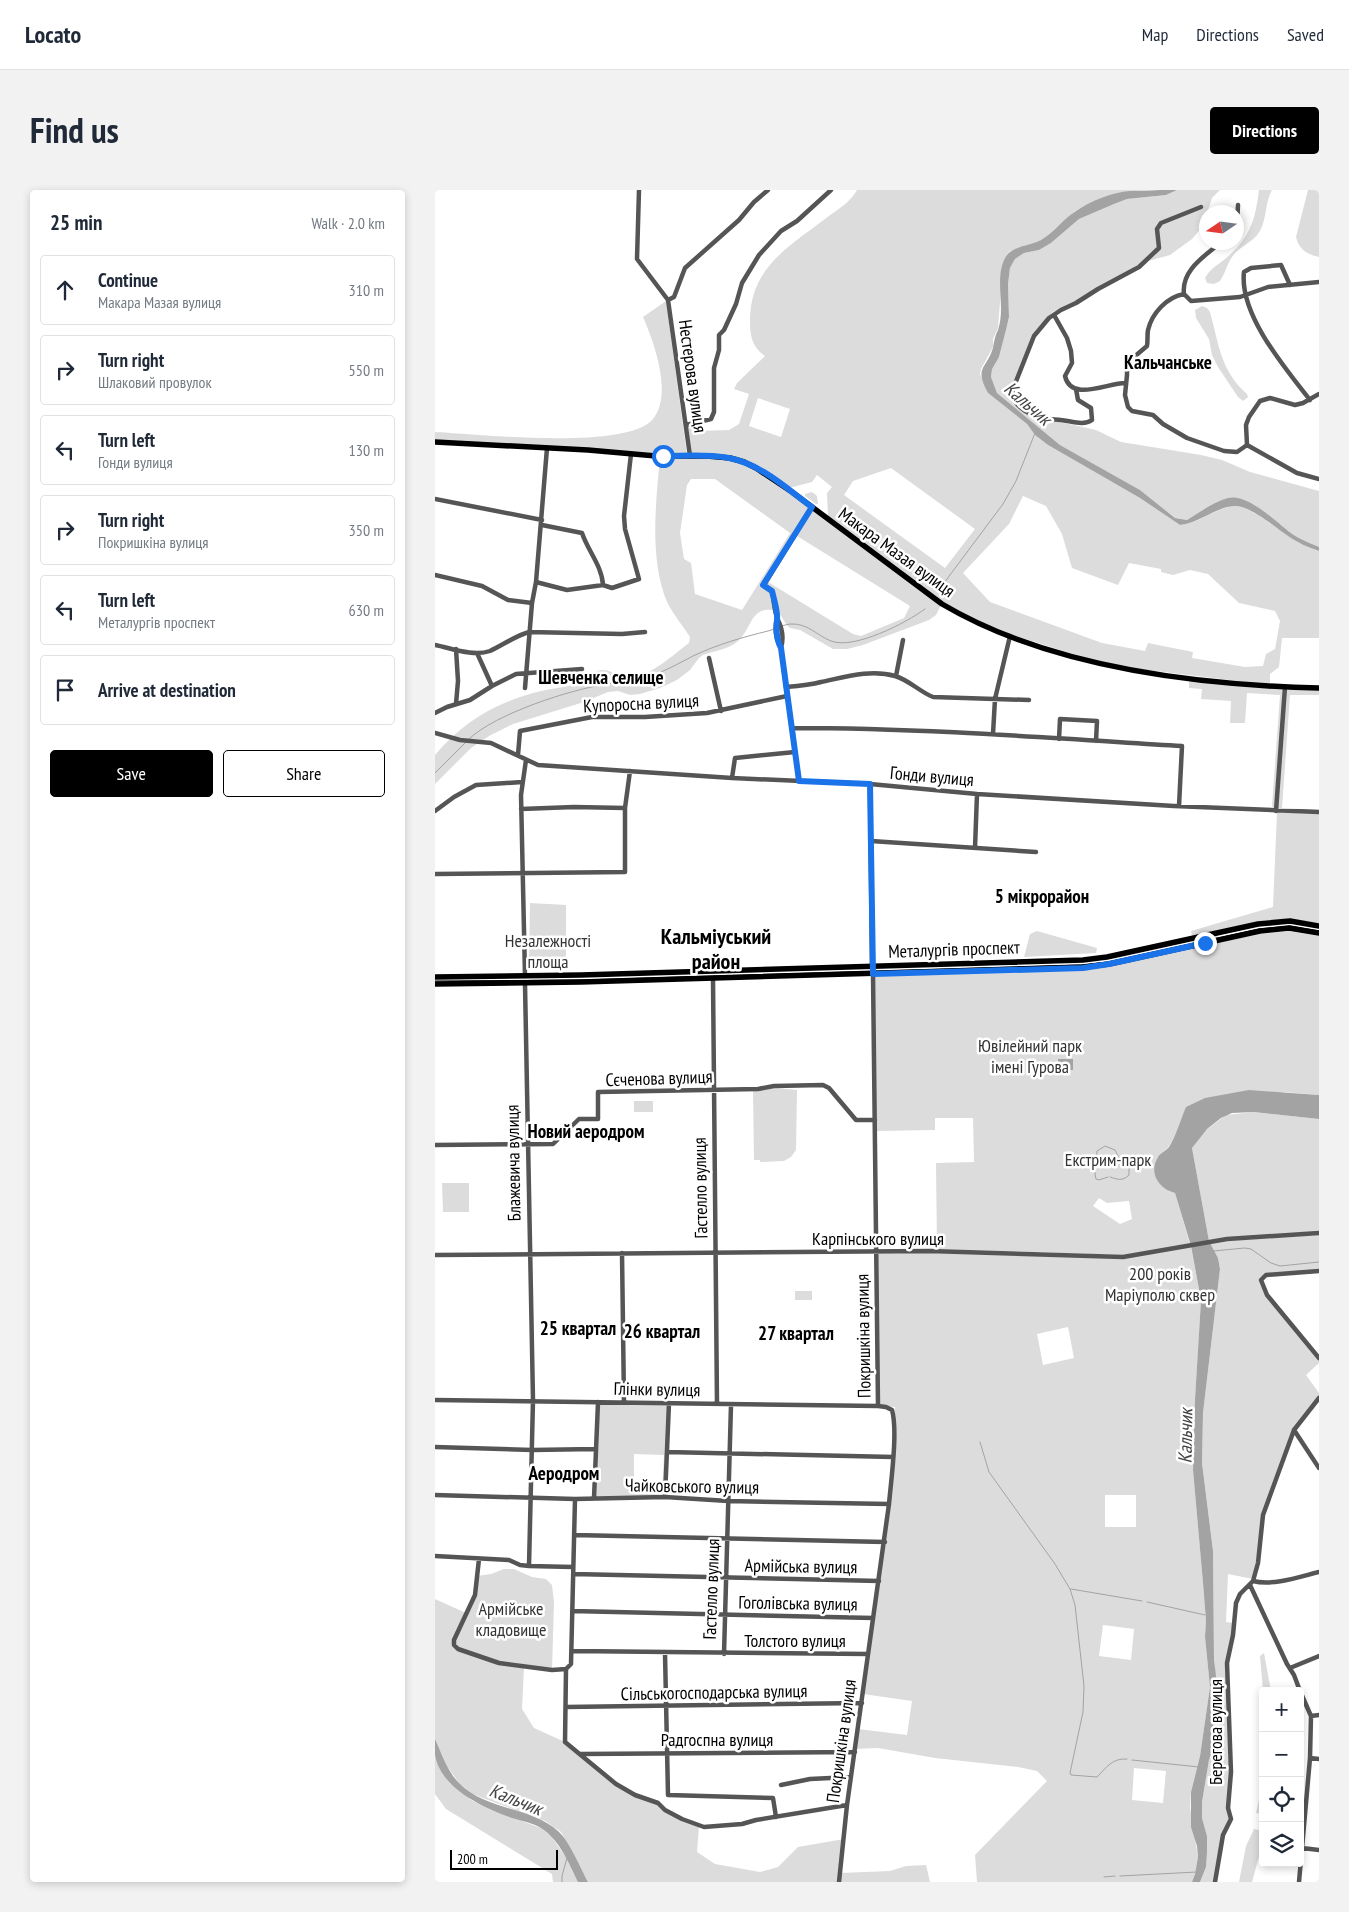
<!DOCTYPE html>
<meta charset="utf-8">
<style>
body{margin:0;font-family:"PT Sans Narrow",sans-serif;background:#f2f2f3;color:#1f2937}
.controls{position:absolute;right:15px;bottom:15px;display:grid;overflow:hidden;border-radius:5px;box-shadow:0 2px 8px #0003}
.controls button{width:45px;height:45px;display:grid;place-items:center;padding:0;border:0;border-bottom:1px solid #e0e1e3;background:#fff;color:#1f2937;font:25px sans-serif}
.compass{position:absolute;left:764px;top:15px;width:45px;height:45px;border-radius:50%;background:#fff;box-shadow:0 2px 8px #0003;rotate:257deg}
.scale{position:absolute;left:15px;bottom:12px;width:108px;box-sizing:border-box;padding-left:5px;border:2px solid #000;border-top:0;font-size:14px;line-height:18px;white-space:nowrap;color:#000;-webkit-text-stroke:4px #fff;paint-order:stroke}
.stop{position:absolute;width:15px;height:15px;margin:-11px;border:4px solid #1a73e8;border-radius:50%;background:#fff}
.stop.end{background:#1a73e8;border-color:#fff;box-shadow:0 1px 5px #0008}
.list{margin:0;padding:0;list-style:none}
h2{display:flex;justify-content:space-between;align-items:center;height:65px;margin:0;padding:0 20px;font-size:21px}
h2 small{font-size:16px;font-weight:400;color:#747a83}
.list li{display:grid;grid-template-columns:32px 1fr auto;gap:15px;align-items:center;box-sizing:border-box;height:70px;margin:0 10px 10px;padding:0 10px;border:1px solid #e0e1e3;border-radius:5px}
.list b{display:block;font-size:19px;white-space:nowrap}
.list p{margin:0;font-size:16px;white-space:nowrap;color:#747a83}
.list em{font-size:16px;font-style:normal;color:#747a83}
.actions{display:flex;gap:10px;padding:15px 20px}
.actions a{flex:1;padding:11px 0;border:1px solid #000;border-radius:5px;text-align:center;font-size:18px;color:#000}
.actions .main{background:#000;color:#fff}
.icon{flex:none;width:28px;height:28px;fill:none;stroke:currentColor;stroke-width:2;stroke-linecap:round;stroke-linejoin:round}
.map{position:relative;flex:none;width:884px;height:1692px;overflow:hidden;border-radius:5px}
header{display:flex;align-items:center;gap:30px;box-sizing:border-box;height:70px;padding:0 25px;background:#fff;border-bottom:1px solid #e0e1e3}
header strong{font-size:24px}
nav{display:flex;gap:28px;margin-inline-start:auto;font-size:18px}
.intro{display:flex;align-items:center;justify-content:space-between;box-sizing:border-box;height:120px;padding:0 30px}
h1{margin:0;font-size:35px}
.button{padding:12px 22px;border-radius:5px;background:#000;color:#fff;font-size:18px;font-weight:700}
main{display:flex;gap:30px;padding:0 30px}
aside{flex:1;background:#fff;border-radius:5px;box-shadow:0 2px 8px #0003}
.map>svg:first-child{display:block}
.green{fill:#dcdcdc;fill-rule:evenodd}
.water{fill:#a3a3a3}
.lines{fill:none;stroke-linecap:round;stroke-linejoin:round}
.stream{stroke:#a3a3a3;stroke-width:1}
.minor{stroke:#555;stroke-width:4.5}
.major{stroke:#000;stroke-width:5.5}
.tram{stroke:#000;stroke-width:1}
.route{stroke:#1a73e8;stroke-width:6}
.labels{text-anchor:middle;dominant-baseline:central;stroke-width:5;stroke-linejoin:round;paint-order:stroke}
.street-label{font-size:18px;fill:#000;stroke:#fff}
.park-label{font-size:18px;fill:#333;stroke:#fff}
.neighbourhood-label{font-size:19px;font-weight:bold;fill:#000;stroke:#fff}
.water-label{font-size:19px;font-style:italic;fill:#444;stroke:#fff}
.district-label{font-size:22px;font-weight:bold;fill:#000;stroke:#fff}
</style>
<header>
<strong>Locato</strong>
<nav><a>Map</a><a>Directions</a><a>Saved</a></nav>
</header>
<div class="intro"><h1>Find us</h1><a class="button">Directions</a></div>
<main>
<aside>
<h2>25 min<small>Walk · 2.0 km</small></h2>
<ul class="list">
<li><svg class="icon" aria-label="ahead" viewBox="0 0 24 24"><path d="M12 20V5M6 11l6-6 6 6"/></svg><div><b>Continue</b><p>Макара Мазая вулиця</p></div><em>310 m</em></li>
<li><svg class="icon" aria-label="right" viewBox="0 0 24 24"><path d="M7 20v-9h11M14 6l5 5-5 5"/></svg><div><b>Turn right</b><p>Шлаковий провулок</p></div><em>550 m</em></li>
<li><svg class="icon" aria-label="left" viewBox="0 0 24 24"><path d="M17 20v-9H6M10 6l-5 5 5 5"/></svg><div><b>Turn left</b><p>Гонди вулиця</p></div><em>130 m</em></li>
<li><svg class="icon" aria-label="right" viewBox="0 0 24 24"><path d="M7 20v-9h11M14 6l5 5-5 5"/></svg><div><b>Turn right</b><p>Покришкіна вулиця</p></div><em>350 m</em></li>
<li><svg class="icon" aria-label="left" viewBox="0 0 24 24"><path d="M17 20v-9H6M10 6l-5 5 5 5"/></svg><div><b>Turn left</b><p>Металургів проспект</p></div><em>630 m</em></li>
<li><svg class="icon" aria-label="arrive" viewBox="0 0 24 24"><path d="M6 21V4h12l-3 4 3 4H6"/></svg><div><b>Arrive at destination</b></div></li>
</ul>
<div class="actions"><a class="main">Save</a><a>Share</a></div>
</aside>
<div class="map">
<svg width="884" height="1692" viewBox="0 0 884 1692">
<rect width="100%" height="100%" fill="#fff"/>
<path class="green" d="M422 0H725L682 3 647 17 639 22 614 46 598 54 575 61 571 66 568 74 563 138 558 149V157L546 179 545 184 553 203 592 234 600 245 613 255 705 308 745 335C765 333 780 318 799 316 816 315 847 344 863 352 869 356 877 358 884 361V448H847L844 477 835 484V495L696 478 653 469 565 441 507 413 393 327 392 303 397 297 382 285 377 292 354 298 309 271 256 265 252 236 263 233V241L294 240 304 234 314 204 299 199 302 193 330 166C318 158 315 147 315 133 314 77 355 56 394 26 404 19 416 11 422 0ZM323 208 355 219 346 247 314 236ZM456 278 540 339 510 378 409 305 418 291ZM588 306 611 316 627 344 637 378 683 395 694 373 726 379V382L738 385 755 380 773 384 804 413 840 421 845 431 840 459 831 464 828 476 810 477 757 468 758 462 713 453 710 461 667 453 555 412 528 383 574 334Z
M742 0H785L777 8 768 36 757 49 735 65 706 73 644 110 618 122 613 127 601 140 576 203 594 225 661 240 686 252 766 265 787 270 815 282 884 301V357C875 353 864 349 856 343 833 327 814 300 782 312 772 316 762 324 752 330L740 328 705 300 625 255 562 203 556 187 557 178 564 167 571 140 574 127 573 94 575 78 580 69 589 63 604 60 616 53 644 29 679 14 692 9 731 5Z
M824 0H837C830 12 832 28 825 41 818 53 804 56 797 67 792 74 790 84 785 91L779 94 772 93 770 88C775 79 781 76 790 69 815 48 820 31 824 0Z
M873 0H884V67C872 64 864 60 861 47Z
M231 111 252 265 0 251V242C42 244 191 261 218 229 238 204 219 152 208 127Z
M767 116 772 118 775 122C784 154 785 180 812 204L813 207 808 211 803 207 783 177 777 165 774 149 761 128 760 120Z
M225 267 295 269 320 278 506 415 501 425 494 430 428 455 412 459H398L365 440 355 438 351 434 343 421C314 414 318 439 302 452 293 459 279 461 268 465L264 468 255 480 242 490 225 498 205 504 195 505 183 501 173 502 149 512 78 534 54 546 36 558 0 594V565C30 530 62 512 106 501 119 498 135 497 147 492 155 489 157 481 166 480 177 479 180 486 187 487 213 490 235 467 254 453L255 447C248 436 238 424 232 412 214 368 221 312 225 267ZM256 289H280L355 343 307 420 260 404 256 373 249 369 245 343 252 295ZM362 346 475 416 469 428 426 446 418 444 333 392Z
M377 302 382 306 383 314H381L370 306V304Z
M754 489 884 499V505H855L847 618 884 620V733L855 729 757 746 756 741 838 717 842 622 837 616 845 505 812 503 810 533H795L796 511 766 509 767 499 754 498Z
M95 713 131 715V778H94Z
M602 741 662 758 661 763 589 767 595 744Z
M854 741 884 746V905L849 902 751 917C747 928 741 947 734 956 731 960 726 962 723 967 714 982 724 999 740 1003L755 1054 688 1065 502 1059 501 973 539 972 538 928H500V940L441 941 439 786 648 780 825 744ZM664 1008 672 1013 694 1011 697 1029 685 1034 658 1016Z
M341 898 362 900 361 960 356 967 349 971 325 972V970H319L318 901Z
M199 911H218V922H199Z
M819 922 884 929V1042L774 1051 757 958 767 943 791 925Z
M7 993H34V1022H8Z
M884 1045V1081L828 1087V1099L884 1168V1173L871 1185 884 1203V1208L864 1232 833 1309 818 1389 793 1384 791 1432 799 1433 792 1473 796 1582 793 1611 796 1629 790 1639 780 1692H765L771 1677 772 1646 767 1628V1612L774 1570 777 1561V1547L782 1514 779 1470 778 1361 767 1273 768 1223 785 1079 783 1068 775 1053 792 1050Z
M756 1057 766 1110 760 1209 758 1280 768 1393 771 1431 770 1447 775 1497 765 1566 756 1602 755 1617 763 1667 760 1684 757 1692H542L540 1665 612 1591 602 1581 583 1577 500 1568 443 1558 420 1559 423 1539 472 1545 477 1511 428 1504 458 1267 460 1217 443 1216 441 1061 688 1067ZM633 1137 639 1168 608 1175 602 1144ZM670 1305H701V1337H670ZM668 1435 699 1439 696 1470 664 1466ZM699 1578 731 1581 728 1613 697 1610Z
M360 1101H377V1110H360Z
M164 1213 233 1214 230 1306 160 1307ZM199 1264 229 1265 227 1304H199Z
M69 1379H79L97 1387 111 1389 117 1395 119 1412 117 1480 89 1477 87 1519 99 1538 130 1552 181 1594 200 1605 223 1613 230 1620 264 1636 262 1662 280 1674 325 1682 343 1677 363 1657 409 1649 405 1683 455 1681 471 1676 491 1675 495 1692H153L126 1642 110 1631 37 1604 24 1593 12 1576 0 1549V1409L31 1423 40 1405 42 1386 56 1384Z
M829 1463 836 1501H828L825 1466Z
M0 1566 6 1578 36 1610 56 1620 106 1638 116 1646 130 1666 143 1692H118L117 1684 11 1619 0 1604Z
M828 1593V1624L821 1623Z
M819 1639 828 1641V1652L817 1692H804L811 1656Z"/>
<path class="water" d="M725 0H742L731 5 692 9 679 14 644 29 616 53 604 60 589 63 580 69 575 78 573 94 574 127 571 140 564 167 557 179 556 187 562 203 625 255 705 300 740 328 752 330C765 322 778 312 793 308 813 303 841 332 856 343 864 349 875 353 884 357V361C877 358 869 356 863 352 847 344 817 315 799 316 781 317 765 333 745 335L705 308 613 255 600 245 592 234 553 203C539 177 551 180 558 158 559 151 560 146 563 140 571 117 559 90 570 68 576 56 595 56 606 50 620 42 628 29 641 21 656 11 677 2 695 1 705 1 715 1 725 0Z
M623 869H638V880H623Z
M814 900 884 905V929L819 922 797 923 786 928 772 939 757 958 774 1051 783 1068 785 1079 768 1223 767 1273 778 1361 779 1470 783 1502 777 1547V1561L774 1570 767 1612V1628L772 1646V1662L771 1677 765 1692H757L760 1684 763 1667 762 1656 756 1637V1602L765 1566 775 1497 770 1447 771 1431 768 1393 758 1280 760 1209 766 1110 756 1056 740 1003C724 999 713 983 723 967 726 962 731 961 734 957 740 949 747 926 751 917L770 908Z
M0 1549C7 1564 12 1581 24 1593 51 1621 96 1616 124 1642 134 1651 146 1679 153 1692H143C134 1674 125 1650 106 1638 98 1633 87 1631 77 1628 49 1618 6 1599 0 1565 0 1560 0 1554 0 1549Z"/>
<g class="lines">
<path class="stream" d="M503 401 568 314 581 291 600 243
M34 549C60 524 136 499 173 494 186 492 198 492 210 488 226 483 243 474 258 466 281 455 308 447 333 441 341 439 347 435 355 434 373 433 381 445 396 451 419 460 471 433 490 419
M0 583 31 552
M673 987 664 990 661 989 660 984 662 961 670 956 680 960 685 970 694 978V985C687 992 682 989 675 987
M778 1061 810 1058 816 1059 836 1073 845 1076 884 1072
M545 1252 554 1282 620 1374 635 1399 640 1415 649 1496 648 1522 635 1583 636 1585 662 1587C672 1577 677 1568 692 1569
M636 1399 707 1411
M712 1412 770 1425
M697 1570 764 1577
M685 1686 762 1682
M669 1687 680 1686
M127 1692V1686L132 1668"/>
<path class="minor" d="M204 0 202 69 233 110 255 266
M802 36 803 15
M786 52C770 66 746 80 749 104L756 111 805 107 833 97 884 92
M855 95 846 75 816 78 809 82C804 124 850 178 875 210
M749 104C732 107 717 123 713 140 712 145 713 150 712 156L692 173V185L690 205 693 217 697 221 718 225 728 234 752 248 789 261 802 262 812 255
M233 110 239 107 250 78 304 30 319 12 333 0
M619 125 632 148 636 161 637 173 630 186C636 213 674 192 691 193
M641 199 643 210 656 218 657 230C649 236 636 231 626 230 622 229 618 230 614 229 599 228 575 217 578 199L599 146 614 128 626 120 641 113 663 99 704 77 724 58 722 39 726 33 766 17
M251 235 276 229 279 222V178L284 160V145L289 140 301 114 307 93 324 65 346 41 362 31 396 0
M812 255 811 235 814 227 825 211 835 208 860 215 868 213 884 204
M812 255 862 283 884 289
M0 309 107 330
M107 335 147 343C153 361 167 376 168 395
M0 385 47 396 73 410 97 413
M101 392 132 400 168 395 177 398 204 389 190 339 189 326 196 264
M342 429C339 438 341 450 346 458L364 591
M0 455C16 458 38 467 55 461 68 455 80 446 94 442L187 444 210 442
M346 458C349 448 347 438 343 430 339 422 339 410 337 401L329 395 377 317
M42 463 57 496
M274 468 286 521
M461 486 468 450
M351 497C363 496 375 495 386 492 410 487 436 479 460 486 474 490 485 502 498 507L594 510
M90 498 97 413 101 392 112 258
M21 514 23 491 21 459
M0 523 12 517 35 510 57 496 81 484 147 479
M357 538C487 538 617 548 747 556L744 616
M0 543 25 550 56 553 103 575 297 588 435 594 542 604 739 616 884 622
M558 544 560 509 575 446
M624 549 625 529 662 531 661 551
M83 565 85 541 157 527H210L272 523 352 506
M297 588 300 568 360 562
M435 594 437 777
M86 619 139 617 190 618
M0 621 19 607 41 595 87 592
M841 621 850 497
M436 651 601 662
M540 658 542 604
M0 684 190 682V618L195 581
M438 784 443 1216
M90 786 86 605 91 570
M278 789 282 1214
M90 794 98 1210 94 1376
M0 955 118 954 144 929H163V902L323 899 339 896 388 895 394 898 421 930H440
M187 1063 189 1212
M0 1065 495 1061 688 1067 792 1049 884 1043
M884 1081 831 1085 826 1090 832 1105 884 1168
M0 1210 443 1216 451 1217 457 1220C463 1241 456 1291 454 1314L412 1615 404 1692
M859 1240 884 1278
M0 1257 97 1260 161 1259
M232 1262 458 1267
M0 1305 140 1309 230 1307 293 1311 454 1314
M230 1307 234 1213
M159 1308 163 1212
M140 1309 136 1474 131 1479 130 1552 181 1594 200 1605 223 1613 230 1620 247 1629 269 1637 307 1634 321 1630 412 1615
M139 1345 450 1352
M0 1366 74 1370 85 1375 94 1376 138 1377
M44 1369 40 1405 19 1450V1455L23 1459 64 1473 117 1480 131 1479
M138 1384 444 1391
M818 1391C838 1396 864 1387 884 1382
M815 1395 852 1474 859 1485 865 1501
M137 1421 438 1428
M137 1461 433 1464
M230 1463 233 1605
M289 1464 296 1215
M855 1478 884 1466
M131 1517 427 1513
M876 1526 884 1525
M145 1564 420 1562
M875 1568 884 1569
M346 1595 375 1589 416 1587
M233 1605 338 1608 341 1627
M867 1658 884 1660
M780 1692 788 1645 796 1629 793 1618 796 1582 792 1473 798 1445 801 1413 805 1404 818 1391 823 1373 828 1325 859 1240 884 1208
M864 1692 875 1568 876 1526 865 1501"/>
<path class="major" d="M0 252 153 260 221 266H272L295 268 309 272 321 278 357 302 507 414C615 478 760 495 884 498
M0 787 146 785 648 770 672 767 823 734 855 731 884 736
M0 794 146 792 648 777 674 774 825 741 854 738 884 743"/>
<path class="tram" d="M0 791 146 790 648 775 673 772 824 739 855 736 884 741"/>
</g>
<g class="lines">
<path class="route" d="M228 266C250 266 272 264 294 268 326 274 352 299 377 317L328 395 337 401C339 410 343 421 342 430 341 439 341 449 346 458L364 591 435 594 438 784 648 778 674 774 770 753"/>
</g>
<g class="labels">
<g class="street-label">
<text transform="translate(258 186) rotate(82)">Нестерова вулиця</text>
<text transform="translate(462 362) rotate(36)">Макара Мазая вулиця</text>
<text transform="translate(206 513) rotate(-3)">Купоросна вулиця</text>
<text transform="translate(497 586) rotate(5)">Гонди вулиця</text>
<text transform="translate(519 759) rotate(-2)">Металургів проспект</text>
<text transform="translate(224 888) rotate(-2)">Сєченова вулиця</text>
<text transform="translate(78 973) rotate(-91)">Блажевича вулиця</text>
<text transform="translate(265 998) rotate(-91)">Гастелло вулиця</text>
<text x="443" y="1048">Карпінського вулиця</text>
<text transform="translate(428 1146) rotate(-91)">Покришкіна вулиця</text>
<text transform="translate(222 1199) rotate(1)">Глінки вулиця</text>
<text transform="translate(257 1296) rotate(1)">Чайковського вулиця</text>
<text transform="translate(366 1376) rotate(1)">Армійська вулиця</text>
<text transform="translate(276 1399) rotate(-88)">Гастелло вулиця</text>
<text transform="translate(363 1413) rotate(1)">Гоголівська вулиця</text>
<text x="360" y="1450">Толстого вулиця</text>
<text transform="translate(279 1502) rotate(-1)">Сільськогосподарська вулиця</text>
<text transform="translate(780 1542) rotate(-90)">Берегова вулиця</text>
<text x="282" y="1549">Радгоспна вулиця</text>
<text transform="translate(406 1551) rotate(-82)">Покришкіна вулиця</text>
</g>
<g class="park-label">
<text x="113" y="750">Незалежності<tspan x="113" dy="21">площа</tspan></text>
<text x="595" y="855">Ювілейний парк<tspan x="595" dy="21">імені Гурова</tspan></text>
<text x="673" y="969">Екстрим-парк</text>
<text x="725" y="1083">200 років<tspan x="725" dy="21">Маріуполю сквер</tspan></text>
<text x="76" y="1418">Армійське<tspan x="76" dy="21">кладовище</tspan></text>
</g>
<g class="neighbourhood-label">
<text x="733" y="172">Кальчанське</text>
<text x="166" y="487">Шевченка селище</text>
<text x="607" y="706">5 мікрорайон</text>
<text x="151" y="941">Новий аеродром</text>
<text x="143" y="1138">25 квартал</text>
<text x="227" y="1141">26 квартал</text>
<text x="361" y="1143">27 квартал</text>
<text x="129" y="1283">Аеродром</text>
</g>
<g class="water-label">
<text transform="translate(593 213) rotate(41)">Кальчик</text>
<text transform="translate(750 1246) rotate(-89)">Кальчик</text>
<text transform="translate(81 1609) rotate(22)">Кальчик</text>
</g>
<g class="district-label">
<text x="281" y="746">Кальміуський<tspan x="281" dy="25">район</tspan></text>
</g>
</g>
</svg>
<div class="controls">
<button>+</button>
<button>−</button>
<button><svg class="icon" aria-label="locate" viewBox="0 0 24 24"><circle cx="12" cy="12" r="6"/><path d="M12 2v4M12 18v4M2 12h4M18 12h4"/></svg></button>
<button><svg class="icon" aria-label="layers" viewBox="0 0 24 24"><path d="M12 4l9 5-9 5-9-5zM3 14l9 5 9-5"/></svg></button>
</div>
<svg class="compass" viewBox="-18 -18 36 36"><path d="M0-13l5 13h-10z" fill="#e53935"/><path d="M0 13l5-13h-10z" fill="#747a83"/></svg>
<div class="scale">200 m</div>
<div class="stop" style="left:228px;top:266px"></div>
<div class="stop end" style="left:770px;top:753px"></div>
</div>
</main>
